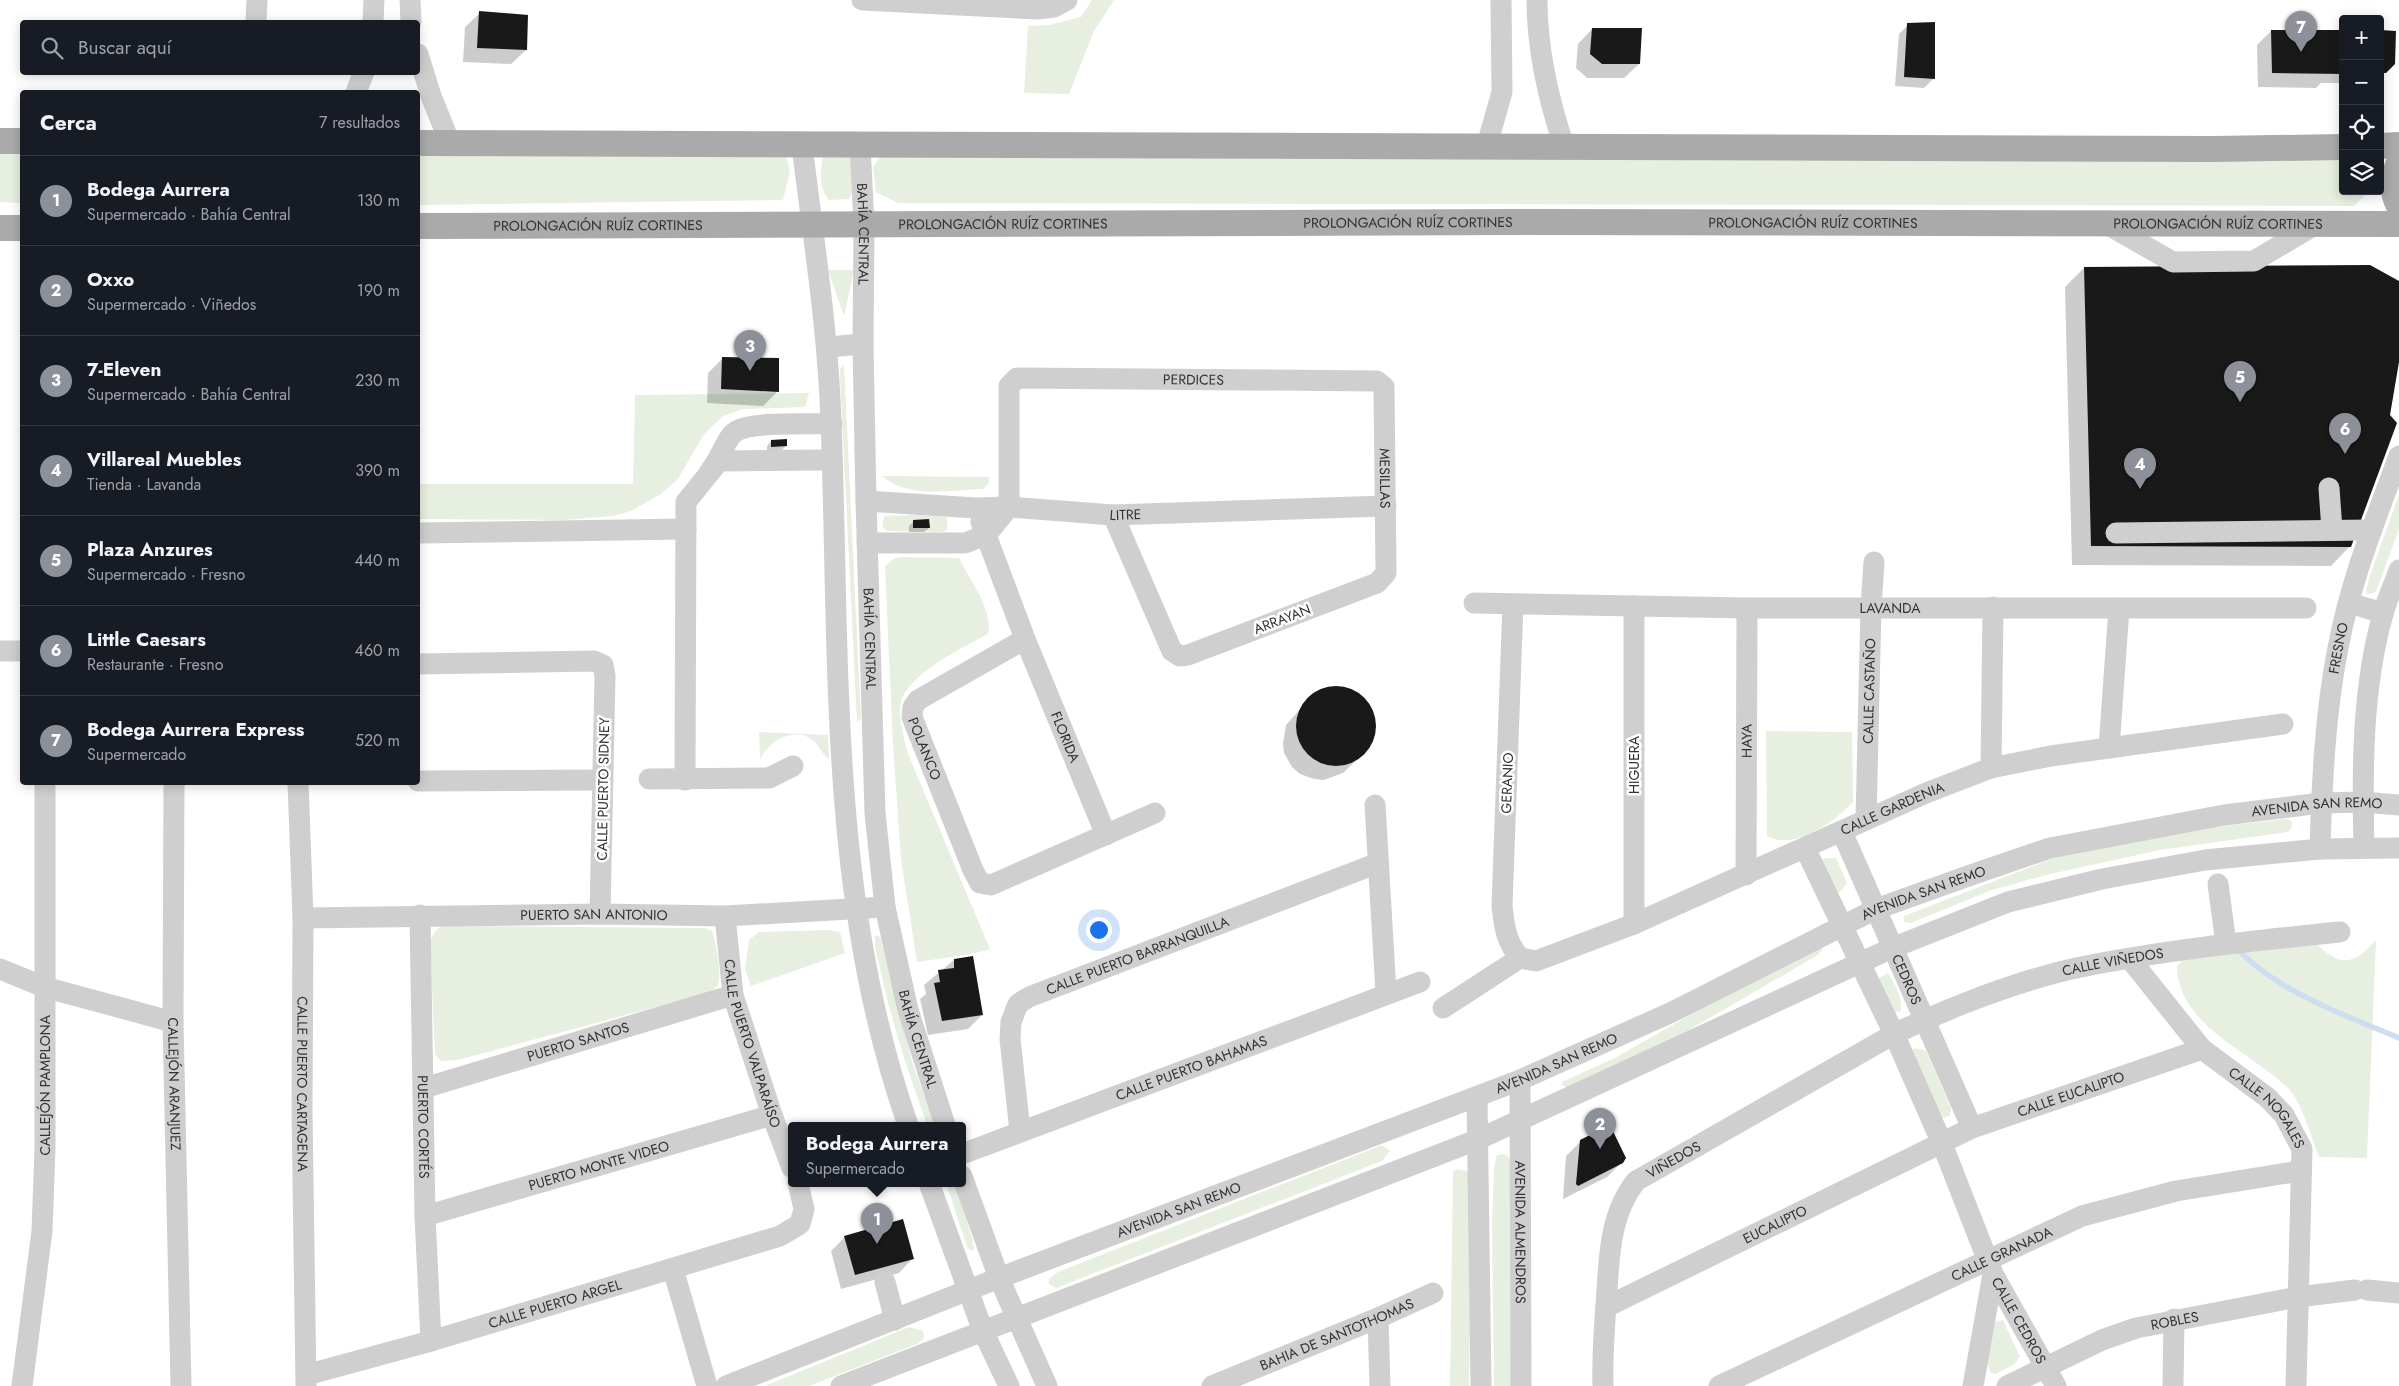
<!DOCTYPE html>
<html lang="es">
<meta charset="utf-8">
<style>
body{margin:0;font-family:Jost,sans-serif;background:#20242c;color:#f1f3f6}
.controls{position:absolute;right:15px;top:15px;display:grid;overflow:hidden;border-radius:5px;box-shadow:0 2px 12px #0003}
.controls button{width:45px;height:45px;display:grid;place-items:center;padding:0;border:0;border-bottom:1px solid #363941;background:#171b24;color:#f1f3f6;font:25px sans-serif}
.you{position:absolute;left:1098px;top:929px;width:18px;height:18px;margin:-12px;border:4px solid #fff;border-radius:50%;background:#1a73e8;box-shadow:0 0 0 8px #1a73e833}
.badge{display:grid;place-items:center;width:32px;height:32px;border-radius:50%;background:#8c9099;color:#fff;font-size:16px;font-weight:700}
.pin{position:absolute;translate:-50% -41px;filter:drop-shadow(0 1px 2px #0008)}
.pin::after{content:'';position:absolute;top:26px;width:18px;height:15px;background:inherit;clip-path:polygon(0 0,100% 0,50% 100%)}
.popup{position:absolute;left:788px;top:1122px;width:178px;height:65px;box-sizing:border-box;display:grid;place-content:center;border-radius:5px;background:#171b24;filter:drop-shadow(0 1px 4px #0005);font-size:16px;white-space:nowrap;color:#9ea1a6}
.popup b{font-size:19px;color:#f1f3f6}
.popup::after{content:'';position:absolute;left:50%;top:100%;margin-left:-10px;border:10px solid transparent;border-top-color:#171b24}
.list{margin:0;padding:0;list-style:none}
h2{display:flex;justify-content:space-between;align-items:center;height:65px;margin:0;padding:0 20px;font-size:21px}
h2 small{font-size:16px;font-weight:400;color:#9ea1a6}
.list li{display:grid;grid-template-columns:32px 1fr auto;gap:15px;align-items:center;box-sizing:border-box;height:90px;padding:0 20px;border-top:1px solid #363941}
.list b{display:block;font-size:19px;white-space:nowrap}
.list p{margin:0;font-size:16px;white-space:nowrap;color:#9ea1a6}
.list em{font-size:16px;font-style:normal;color:#9ea1a6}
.icon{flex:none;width:28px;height:28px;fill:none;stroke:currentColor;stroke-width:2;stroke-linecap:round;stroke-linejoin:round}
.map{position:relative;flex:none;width:2399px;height:1386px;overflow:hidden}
.search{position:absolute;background:#171b24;box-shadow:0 2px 12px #0003;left:20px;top:20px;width:400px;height:55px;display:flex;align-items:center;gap:12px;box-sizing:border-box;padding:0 18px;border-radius:5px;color:#9ea1a6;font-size:19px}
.panel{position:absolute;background:#171b24;box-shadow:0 2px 12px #0003;left:20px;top:90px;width:400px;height:695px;border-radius:5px}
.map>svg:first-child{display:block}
.green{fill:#e7efe0}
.shadow{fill:#0003}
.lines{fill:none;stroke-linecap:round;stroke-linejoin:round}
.stream{stroke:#ccdeef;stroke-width:5.5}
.building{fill:#191919}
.minor{stroke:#cfcfcf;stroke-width:21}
.major{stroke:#aaa;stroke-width:26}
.labels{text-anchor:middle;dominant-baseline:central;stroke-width:5;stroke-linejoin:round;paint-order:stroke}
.street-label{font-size:14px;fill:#323232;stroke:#fff}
</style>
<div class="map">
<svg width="2399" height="1386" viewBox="0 0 2399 1386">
<rect width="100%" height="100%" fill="#fff"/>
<path class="green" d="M1092 0H1114L1094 31 1069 94 1024 93 1028 26 1050 25 1081 17Z
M0 151H22V203L0 202Z
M824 152 854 155 852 192 849 199 829 200C818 187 820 168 824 152Z
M418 153 786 155 790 171 783 200 418 205Z
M883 153 2343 156V191H2369L2354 206 898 203 876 192 873 167Z
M828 270H854L844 316Z
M844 365 861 719 857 722 840 376V369Z
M809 393 805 407 743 409 723 416 704 434 678 479 661 494 631 511 613 516 564 520 418 519V484H633L635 395Z
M882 476 989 477V483L983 489C951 490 908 499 882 476Z
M2399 495V529L2377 589 2374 593 2367 594 2366 591 2369 578Z
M920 515 947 517V529L944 532 888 531 882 527 884 516Z
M903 557 959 558C969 579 994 611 988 634 961 649 921 667 904 694 895 708 904 738 908 754L990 949 972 954 917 962 901 859 893 745 885 566 895 558Z
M1766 731 1852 732 1853 802C1835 822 1793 851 1767 836Z
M759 732 828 735 829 759C822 754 820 747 814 741 796 725 767 741 760 760Z
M2287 819 2292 822V827L2288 832 2160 850 2046 875 1989 891 1911 923 1904 922V916L2062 855 2169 832Z
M1828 858H1836L1847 883 1839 893 1834 892 1821 866 1822 859Z
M445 926 706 928 712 931C716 940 722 976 718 985 716 988 712 991 708 993L458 1060 441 1061 435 1054 430 942C433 933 436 928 445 926Z
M827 930 840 932 845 953 751 986 745 969 749 940 759 932Z
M875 935 880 937 881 940 913 1065 935 1125H927C910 1076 893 1028 882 977 879 963 874 949 875 935Z
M2376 940 2367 1158 2319 1157C2311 1137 2302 1102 2287 1087 2251 1052 2178 1026 2177 966L2190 954 2314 941C2339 968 2353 966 2376 940Z
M1819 948 1823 949 1818 955 1675 1038 1567 1087 1562 1085V1082L1615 1058 1699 1010Z
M1888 973C1895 984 1904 999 1900 1012H1894L1876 980Z
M1915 1048 1926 1051 1951 1108 1950 1115 1944 1118 1937 1114 1911 1051Z
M1382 1145 1390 1151 1382 1161 1056 1288 1049 1284V1279L1058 1272Z
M1504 1154 1509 1157 1511 1162 1512 1386H1494L1492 1222 1494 1168 1497 1155Z
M1458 1169 1469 1172 1472 1180 1469 1386H1450L1453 1171Z
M946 1183H955L973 1241 974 1249 971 1251 967 1247Z
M2003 1320 2020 1357 2016 1363 1996 1374 1991 1373 1987 1363 1995 1322Z
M909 1327 923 1331 924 1338 917 1344 809 1386H765Z"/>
<path class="shadow" d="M480 13 526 50 511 64 463 62 465 27Z
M1908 25 1934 78 1924 88 1895 86 1899 34Z
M1592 29 1639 64 1624 78H1587L1576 68 1578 44Z
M2271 31 2343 32V83H2321L2316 88 2258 87 2257 45Z
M2084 268 2399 283V360L2350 546 2331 566 2072 565 2065 287Z
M723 358 777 392 763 406 707 403 708 373Z
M771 441 786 446 782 450 767 451V446Z
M914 521 929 528 924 532H909V526Z
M1337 688 1352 691 1366 701 1371 710 1375 728 1373 739 1366 751 1343 773 1324 780 1314 779 1300 774 1292 767 1284 753 1283 743 1286 725 1310 698 1319 692Z
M954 960 982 1015 968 1029 928 1035 920 999 926 994 924 985Z
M1581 1141 1622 1162 1607 1177 1563 1199 1566 1156Z
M845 1237 913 1258 899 1273 841 1289 831 1251Z"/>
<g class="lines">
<path class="stream" d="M2237 948C2275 991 2347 1016 2399 1038"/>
</g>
<path class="building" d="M479 11 528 15 527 50 477 48Z
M1935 22V79L1904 77 1907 23Z
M1592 28H1642L1640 64H1602L1590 54Z
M2271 30H2343V74L2272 73Z
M2380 30 2396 31 2395 64 2386 73H2380Z
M2370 265 2399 281V362L2390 415 2397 423 2351 547 2091 546 2084 267Z
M722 357 779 358V392L721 389Z
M787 439V446L771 447V440Z
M929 519 930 528H913V520Z
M1296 726a40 40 0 1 1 80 0a40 40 0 1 1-80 0Z
M973 956 983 1015 942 1021 934 983 940 982 938 970 954 968V959Z
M1610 1125 1626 1158 1623 1163 1578 1186 1576 1184 1580 1140Z
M903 1219 914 1259 855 1275 844 1236Z"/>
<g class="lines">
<g class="minor">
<path d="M410 0 411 22"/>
<path d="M862 0 1038 9 1054 7 1067 0"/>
<path d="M1537 0C1537 51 1548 98 1564 146"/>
<path d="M256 21 257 0"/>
<path d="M373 22 374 0"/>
<path d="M418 54 431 96 450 143"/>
<path d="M356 92 364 72"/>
<path id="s1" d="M860 144 864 225 863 344 866 501 875 813 885 907 908 1010 945 1125"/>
<path d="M802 145C813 237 828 329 831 421 840 659 828 898 908 1125"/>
<path d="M1487 145 1502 92 1501 0"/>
<path d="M2103 222 2173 262 2254 261 2318 223"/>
<path d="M828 347 863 344"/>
<path d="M710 471C720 460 726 438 735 432 751 421 811 424 832 424"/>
<path d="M2329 488 2332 530"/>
<path id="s2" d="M866 501 976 508 1009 507 1113 515 1386 506"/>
<path id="s3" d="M981 522 1025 639 1106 835"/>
<path d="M418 533 686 529"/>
<path d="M2116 533 2372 530"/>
<path id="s4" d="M986 535 1009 507V386L1017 378 1377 381 1384 387 1386 573 1377 583 1188 655 1180 656 1172 651 1113 515"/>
<path d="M867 543H965L986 535"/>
<path id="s5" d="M1474 603 1747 608H2306"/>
<path d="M2349 603 2383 613"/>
<path d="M1513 604 1502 905C1504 926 1506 942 1520 958"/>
<path id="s6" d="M1025 639 918 700 913 707 912 717 973 870 980 883 991 885 1155 813"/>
<path d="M0 651H22"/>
<path d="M418 664 594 661 603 665 605 676 600 914"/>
<path d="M2109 748 2119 608"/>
<path d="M1991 768 1993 607"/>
<path d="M649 779 769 778 793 766"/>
<path d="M685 780 686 502 719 461 832 460"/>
<path d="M418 781 603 780"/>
<path id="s7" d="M174 782 173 1022 181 1386"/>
<path id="s8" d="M298 782 303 918 302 1111 306 1386"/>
<path d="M1375 805 1386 993"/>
<path id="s9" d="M1866 820 1871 607 1874 562"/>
<path id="s10" d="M1842 832 1972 1128"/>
<path d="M2364 847C2362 770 2362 688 2383 614 2387 599 2394 585 2399 570"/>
<path id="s11" d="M1805 848 1894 1034 1941 1141 1993 1274 2056 1386"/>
<path id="s12" d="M2320 849C2322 782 2325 713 2338 648 2350 582 2376 518 2399 456"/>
<path id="s13" d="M1746 875 1747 608"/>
<path d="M2218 884 2226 944"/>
<path id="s14" d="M420 915 425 1216 431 1341"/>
<path id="s15" d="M725 916 733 995 772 1115 792 1168"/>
<path id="s16" d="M303 918 600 914 725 916 885 907"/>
<path d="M1634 924V606"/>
<path id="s17" d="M1520 958 1536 961 1634 924 1926 793 1991 768 2051 756 2283 724"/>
<path id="s18" d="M2130 959 2202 1049 2268 1098 2284 1115 2302 1149 2296 1386"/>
<path d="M0 969 44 987 173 1022"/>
<path d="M1443 1008 1520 958"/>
<path id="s19" d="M1520 1080 1521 1386"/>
<path id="s20" d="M424 1088 733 995"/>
<path d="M1477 1097 1481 1386"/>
<path id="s21" d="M1020 1131 1010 1039 1011 1022 1018 1004 1029 997 1378 863"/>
<path id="s22" d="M962 1154 1420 982"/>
<path d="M962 1176 999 1278 1047 1386"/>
<path d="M929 1183 983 1331 1009 1386"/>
<path id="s23" d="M425 1216 772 1115"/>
<path d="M673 1269 707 1386"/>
<path d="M885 1282 895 1320"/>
<path d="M2367 1290 2399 1293"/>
<path id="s24" d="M1606 1307 1972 1128 2202 1049"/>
<path d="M1378 1318 1380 1386"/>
<path id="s25" d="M306 1375 431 1341 780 1236 800 1224 804 1209 798 1183"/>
<path id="s26" d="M22 1386 42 1231 45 1149V782"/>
<path id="s27" d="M726 1386 999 1278 1520 1080 1670 1013 1876 909 1971 875 2050 848 2224 815 2321 803 2363 802 2399 805"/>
<path d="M841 1386 1479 1139 1892 948 2008 902 2102 879 2205 860 2320 849 2399 848"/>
<path id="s28" d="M1212 1386 1378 1318 1433 1293"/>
<path id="s29" d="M1603 1386C1602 1359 1604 1333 1606 1305 1609 1263 1608 1216 1636 1181L1894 1034C1948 1008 2017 981 2076 968 2163 950 2252 941 2340 932"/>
<path id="s30" d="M1719 1386 2082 1216 2176 1191 2300 1171"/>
<path d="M1973 1386 1993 1274"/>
<path id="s31" d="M2007 1386 2102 1340 2136 1328 2298 1297 2355 1290"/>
<path d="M2173 1386 2174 1319"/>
</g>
<g class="major">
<path d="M0 141H22"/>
<path d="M418 143 2214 149 2343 147"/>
<path d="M2380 146 2399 145"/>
<path d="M2399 163C2392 178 2391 191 2399 206"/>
<path id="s32" d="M418 226 1520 222 2399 224"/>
<path d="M0 228H22"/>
</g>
</g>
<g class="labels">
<g class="street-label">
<text stroke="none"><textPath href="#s32" startOffset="990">PROLONGACIÓN RUÍZ CORTINES</textPath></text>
<text stroke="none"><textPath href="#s32" startOffset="1395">PROLONGACIÓN RUÍZ CORTINES</textPath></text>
<text stroke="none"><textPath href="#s32" startOffset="1800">PROLONGACIÓN RUÍZ CORTINES</textPath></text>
<text stroke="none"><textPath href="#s32" startOffset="585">PROLONGACIÓN RUÍZ CORTINES</textPath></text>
<text stroke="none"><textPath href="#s32" startOffset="180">PROLONGACIÓN RUÍZ CORTINES</textPath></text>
<text stroke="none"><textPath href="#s1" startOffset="90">BAHÍA CENTRAL</textPath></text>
<text stroke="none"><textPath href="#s4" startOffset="345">PERDICES</textPath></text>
<text stroke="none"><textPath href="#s4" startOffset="629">MESILLAS</textPath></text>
<text stroke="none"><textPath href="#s2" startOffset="260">LITRE</textPath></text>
<text stroke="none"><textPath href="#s5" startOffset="416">LAVANDA</textPath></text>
<text transform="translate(1282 619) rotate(-21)">ARRAYAN</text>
<text stroke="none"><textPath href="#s1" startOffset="495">BAHÍA CENTRAL</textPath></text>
<text stroke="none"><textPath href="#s12" startOffset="202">FRESNO</textPath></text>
<text stroke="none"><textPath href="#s9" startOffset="129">CALLE CASTAÑO</textPath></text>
<text stroke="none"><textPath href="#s3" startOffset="231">FLORIDA</textPath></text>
<text stroke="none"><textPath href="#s13" startOffset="134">HAYA</textPath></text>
<text stroke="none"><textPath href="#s6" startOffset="176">POLANCO</textPath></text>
<text transform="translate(1634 765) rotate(-90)">HIGUERA</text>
<text transform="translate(1507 783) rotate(-88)">GERANIO</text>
<text transform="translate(603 789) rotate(-89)">CALLE PUERTO SIDNEY</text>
<text stroke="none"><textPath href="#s27" startOffset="1701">AVENIDA SAN REMO</textPath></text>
<text stroke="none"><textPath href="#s17" startOffset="404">CALLE GARDENIA</textPath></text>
<text stroke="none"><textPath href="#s27" startOffset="1296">AVENIDA SAN REMO</textPath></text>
<text stroke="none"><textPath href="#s16" startOffset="291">PUERTO SAN ANTONIO</textPath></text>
<text stroke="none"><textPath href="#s21" startOffset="258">CALLE PUERTO BARRANQUILLA</textPath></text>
<text stroke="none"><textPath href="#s29" startOffset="739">CALLE VIÑEDOS</textPath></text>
<text stroke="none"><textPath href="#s10" startOffset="161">CEDROS</textPath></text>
<text stroke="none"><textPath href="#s1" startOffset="900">BAHÍA CENTRAL</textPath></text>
<text stroke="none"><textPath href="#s20" startOffset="161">PUERTO SANTOS</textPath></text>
<text stroke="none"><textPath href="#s15" startOffset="131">CALLE PUERTO VALPARAÍSO</textPath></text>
<text stroke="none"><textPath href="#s27" startOffset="891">AVENIDA SAN REMO</textPath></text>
<text stroke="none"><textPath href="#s22" startOffset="245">CALLE PUERTO BAHAMAS</textPath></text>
<text stroke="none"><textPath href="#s7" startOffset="302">CALLEJÓN ARANJUEZ</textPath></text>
<text stroke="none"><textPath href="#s8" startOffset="302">CALLE PUERTO CARTAGENA</textPath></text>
<text stroke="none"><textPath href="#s26" startOffset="302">CALLEJÓN PAMPLONA</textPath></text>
<text stroke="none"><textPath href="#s24" startOffset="512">CALLE EUCALIPTO</textPath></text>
<text stroke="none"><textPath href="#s18" startOffset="204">CALLE NOGALES</textPath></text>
<text stroke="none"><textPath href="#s14" startOffset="212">PUERTO CORTÉS</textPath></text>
<text stroke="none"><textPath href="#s29" startOffset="254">VIÑEDOS</textPath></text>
<text stroke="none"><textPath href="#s23" startOffset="181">PUERTO MONTE VIDEO</textPath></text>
<text stroke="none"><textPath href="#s27" startOffset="486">AVENIDA SAN REMO</textPath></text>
<text stroke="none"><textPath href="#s24" startOffset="188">EUCALIPTO</textPath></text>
<text stroke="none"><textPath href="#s19" startOffset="152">AVENIDA ALMENDROS</textPath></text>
<text stroke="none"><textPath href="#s30" startOffset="312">CALLE GRANADA</textPath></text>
<text stroke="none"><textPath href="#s25" startOffset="259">CALLE PUERTO ARGEL</textPath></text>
<text stroke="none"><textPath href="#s11" startOffset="519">CALLE CEDROS</textPath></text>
<text stroke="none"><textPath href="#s31" startOffset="181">ROBLES</textPath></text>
<text stroke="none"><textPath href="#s28" startOffset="135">BAHIA DE SANTOTHOMAS</textPath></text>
</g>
</g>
</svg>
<div class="controls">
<button>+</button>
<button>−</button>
<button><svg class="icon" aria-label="locate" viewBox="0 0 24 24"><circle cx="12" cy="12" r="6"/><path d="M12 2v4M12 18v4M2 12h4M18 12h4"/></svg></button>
<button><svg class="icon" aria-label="layers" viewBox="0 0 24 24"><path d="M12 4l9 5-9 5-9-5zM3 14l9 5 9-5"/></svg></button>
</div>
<div class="you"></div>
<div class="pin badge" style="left:877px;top:1244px">1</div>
<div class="popup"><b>Bodega Aurrera</b>Supermercado</div>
<div class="pin badge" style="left:1600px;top:1149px">2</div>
<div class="pin badge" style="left:750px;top:371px">3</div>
<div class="pin badge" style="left:2140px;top:489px">4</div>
<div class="pin badge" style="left:2240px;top:402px">5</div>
<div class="pin badge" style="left:2345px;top:454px">6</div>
<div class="pin badge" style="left:2301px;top:52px">7</div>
<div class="search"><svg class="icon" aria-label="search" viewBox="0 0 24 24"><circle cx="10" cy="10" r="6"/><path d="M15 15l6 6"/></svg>Buscar aquí</div>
<section class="panel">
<h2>Cerca<small>7 resultados</small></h2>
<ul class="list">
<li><span class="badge">1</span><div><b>Bodega Aurrera</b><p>Supermercado · Bahía Central</p></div><em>130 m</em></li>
<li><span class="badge">2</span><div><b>Oxxo</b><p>Supermercado · Viñedos</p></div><em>190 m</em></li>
<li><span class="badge">3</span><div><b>7-Eleven</b><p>Supermercado · Bahía Central</p></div><em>230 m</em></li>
<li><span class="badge">4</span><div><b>Villareal Muebles</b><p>Tienda · Lavanda</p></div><em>390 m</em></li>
<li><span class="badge">5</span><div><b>Plaza Anzures</b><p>Supermercado · Fresno</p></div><em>440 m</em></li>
<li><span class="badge">6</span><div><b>Little Caesars</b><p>Restaurante · Fresno</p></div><em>460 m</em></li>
<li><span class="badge">7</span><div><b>Bodega Aurrera Express</b><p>Supermercado</p></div><em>520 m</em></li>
</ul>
</section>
</div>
